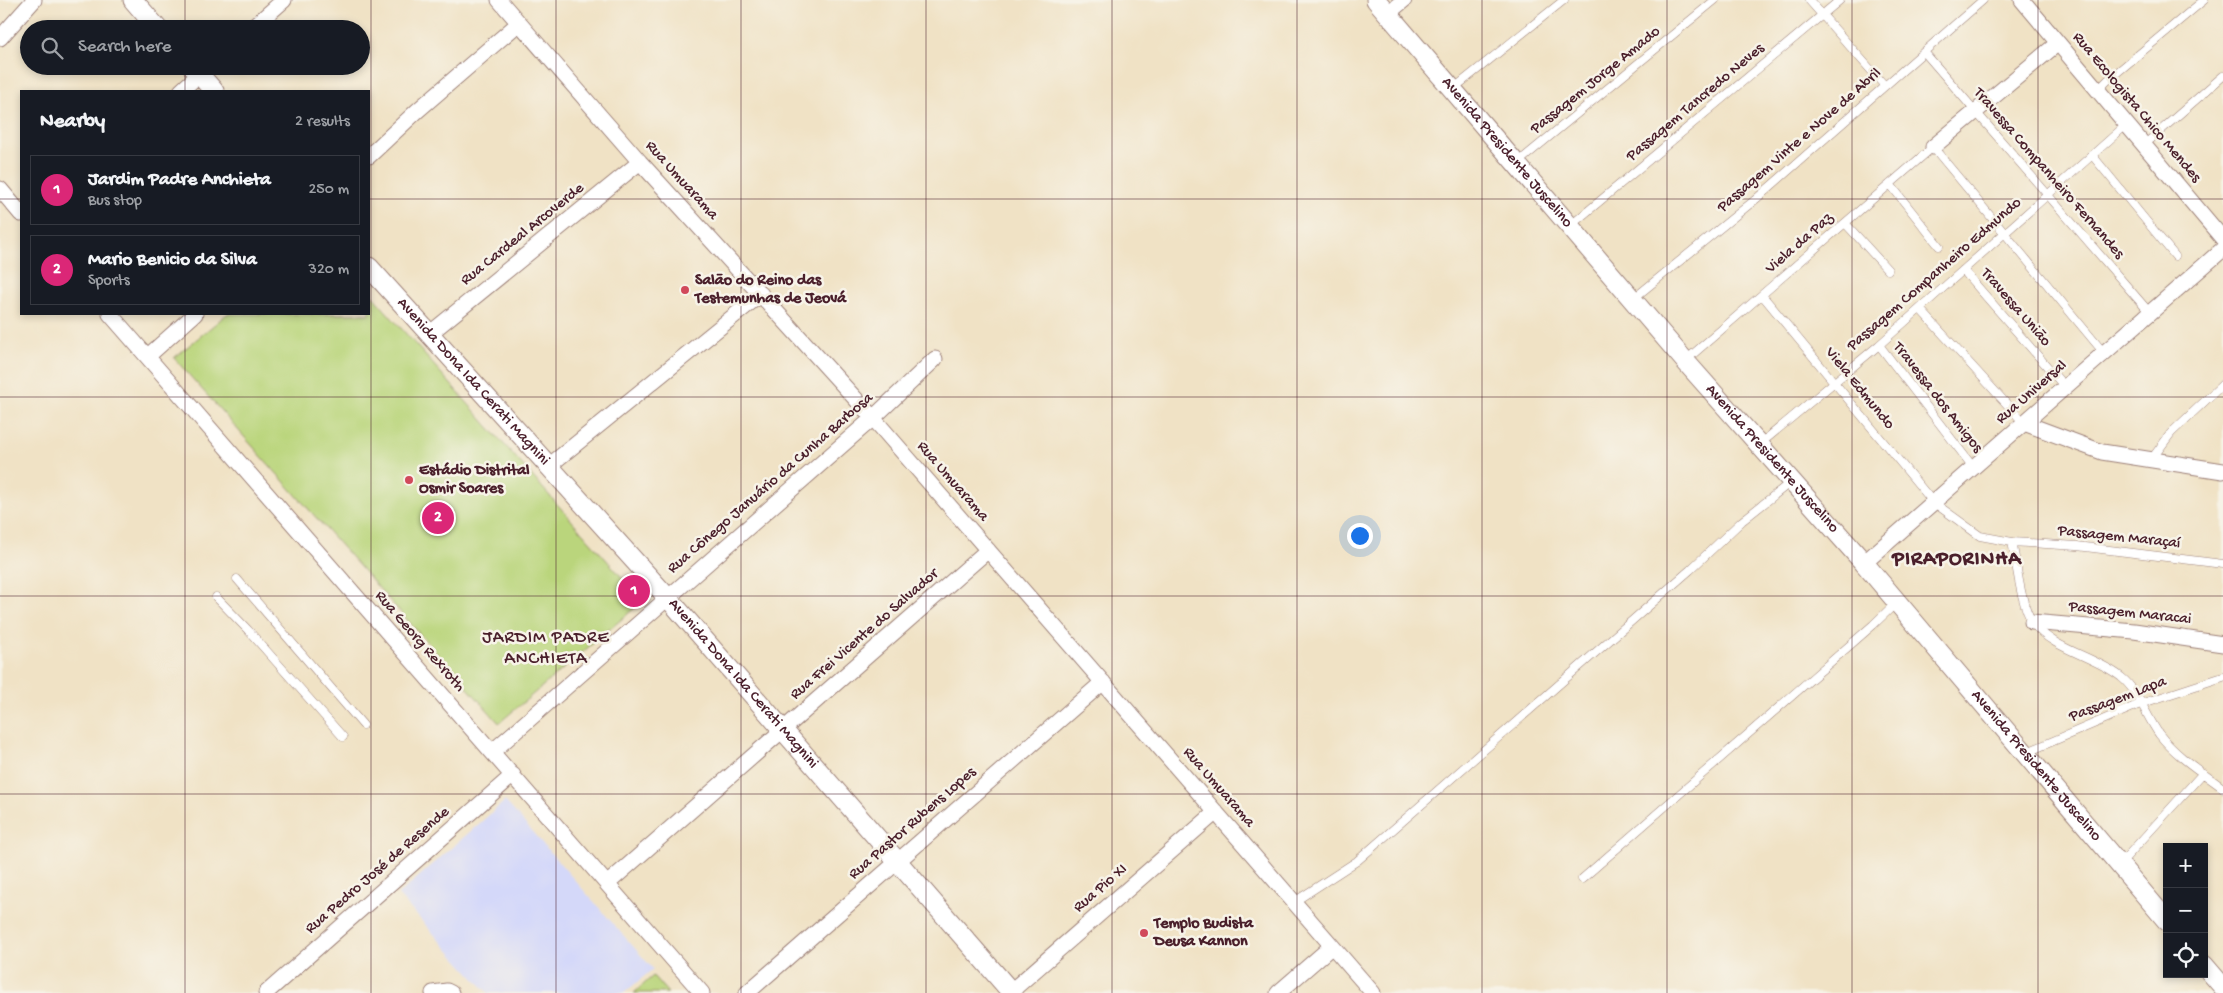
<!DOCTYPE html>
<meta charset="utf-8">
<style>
body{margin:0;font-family:"Gochi Hand",sans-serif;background:#20242c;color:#f1f3f6}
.controls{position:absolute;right:15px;bottom:15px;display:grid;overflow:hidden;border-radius:0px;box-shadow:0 2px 8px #0003}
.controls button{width:45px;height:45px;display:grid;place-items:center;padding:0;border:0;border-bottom:1px solid #363941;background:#171b24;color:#f1f3f6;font:25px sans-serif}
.you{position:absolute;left:1359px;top:535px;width:18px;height:18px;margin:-12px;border:4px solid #fff;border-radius:50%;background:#1a73e8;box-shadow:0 0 0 8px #1a73e833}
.badge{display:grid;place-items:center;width:32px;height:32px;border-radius:50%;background:#db2777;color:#fff;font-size:16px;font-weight:700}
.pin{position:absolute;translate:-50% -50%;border:2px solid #fff;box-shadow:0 1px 5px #0006}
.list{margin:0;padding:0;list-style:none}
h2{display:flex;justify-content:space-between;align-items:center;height:65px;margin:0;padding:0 20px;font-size:21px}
h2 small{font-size:16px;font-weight:400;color:#9ea1a6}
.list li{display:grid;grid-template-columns:32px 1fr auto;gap:15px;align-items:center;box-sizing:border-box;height:70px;margin:0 10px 10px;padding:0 10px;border:1px solid #363941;border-radius:0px}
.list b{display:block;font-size:19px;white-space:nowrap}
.list p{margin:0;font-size:16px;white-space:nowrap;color:#9ea1a6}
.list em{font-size:16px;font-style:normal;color:#9ea1a6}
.icon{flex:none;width:28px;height:28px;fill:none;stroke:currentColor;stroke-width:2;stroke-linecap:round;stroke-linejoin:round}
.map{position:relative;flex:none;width:2223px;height:993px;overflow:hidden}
.search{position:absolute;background:#171b24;box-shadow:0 2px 8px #0003;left:20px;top:20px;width:350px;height:55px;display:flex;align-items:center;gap:12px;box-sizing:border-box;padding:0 18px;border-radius:28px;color:#9ea1a6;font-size:19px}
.panel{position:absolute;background:#171b24;box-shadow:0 2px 8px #0003;left:20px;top:90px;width:350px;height:225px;border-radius:0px}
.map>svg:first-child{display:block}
.built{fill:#d4d8f9}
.green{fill:#bad57b;stroke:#827a53}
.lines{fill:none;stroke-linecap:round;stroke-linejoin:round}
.service-casing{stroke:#9d8078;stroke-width:9}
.minor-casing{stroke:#9d8078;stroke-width:17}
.tertiary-casing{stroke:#9d8078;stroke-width:21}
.service{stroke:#fff;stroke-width:8}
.minor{stroke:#fff;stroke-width:15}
.tertiary{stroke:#fff;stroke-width:19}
.grid{fill:none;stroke:#4a1f2b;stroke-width:1;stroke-opacity:0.55}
.poi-dot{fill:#d1495b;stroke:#f7f3e8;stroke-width:2}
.labels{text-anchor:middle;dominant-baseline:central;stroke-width:5;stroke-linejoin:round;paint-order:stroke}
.street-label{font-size:16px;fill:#4a1f2b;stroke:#f7f3e8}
.poi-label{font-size:16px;font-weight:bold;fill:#4a1f2b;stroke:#f7f3e8;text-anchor:start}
.neighbourhood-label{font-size:18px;letter-spacing:1px;fill:#4a1f2b;stroke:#f7f3e8}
.district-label{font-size:21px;font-weight:bold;letter-spacing:1px;fill:#4a1f2b;stroke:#f7f3e8}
</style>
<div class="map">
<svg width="2223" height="993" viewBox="0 0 2223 993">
<rect width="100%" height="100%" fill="#f7f3e8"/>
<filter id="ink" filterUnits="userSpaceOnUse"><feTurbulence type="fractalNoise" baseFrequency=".02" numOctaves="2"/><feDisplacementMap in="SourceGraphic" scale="10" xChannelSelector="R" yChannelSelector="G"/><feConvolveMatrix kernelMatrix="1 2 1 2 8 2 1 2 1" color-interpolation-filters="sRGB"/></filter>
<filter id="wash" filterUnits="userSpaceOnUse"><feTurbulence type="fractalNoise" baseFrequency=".0096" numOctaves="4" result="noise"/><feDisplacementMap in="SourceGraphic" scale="20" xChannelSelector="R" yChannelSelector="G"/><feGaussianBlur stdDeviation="1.12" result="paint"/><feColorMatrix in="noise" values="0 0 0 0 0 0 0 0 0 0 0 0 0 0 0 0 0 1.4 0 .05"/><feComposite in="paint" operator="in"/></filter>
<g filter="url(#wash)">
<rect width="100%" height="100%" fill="#f0e2c5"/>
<path class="built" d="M505 801 653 969 624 993H488L398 895Z"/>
<path class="green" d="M369 292 643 601 499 723 174 358 227 314H369Z
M653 976 668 993H634Z"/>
</g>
<g filter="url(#ink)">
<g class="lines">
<g class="service-casing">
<path id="service" d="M1809 0 1885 86
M1925 53 2150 313
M1453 89 1564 0
M2098 90 2108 80 2204 0
M2144 145 2223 76
M2092 155 2175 256
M1516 164 1715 0
M1890 184 1939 246
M1845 223 1888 270
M1570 226 1840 0
M1963 270 2065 387
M1762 295 1933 502 1980 536 2012 542C2017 564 2020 604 2033 623 2053 650 2095 656 2121 677 2138 690 2146 716 2159 734 2176 756 2200 771 2223 788
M1633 299 1756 199 1983 0
M1920 309 2024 423
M1879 345 1973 467
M1685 361 1933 147 2104 353
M1760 444 1879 345 2126 125
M2151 460 2171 433 2223 384
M2012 542 2077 546 2223 564
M237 579 363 725
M216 597 248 630 343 737
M2025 753 2140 704 2223 677
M2119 865 2203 773
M1582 879 1873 625 1897 602
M1294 902 1357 861 1690 570 1742 521 1792 481"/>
</g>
<g class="minor-casing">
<path id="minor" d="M499 0 640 162 873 418 1373 993
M2022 0 2223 239
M1387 14 1404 0
M251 29 284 0
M0 38 34 0
M181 91 208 66
M1933 147 2058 43
M369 156 417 111 519 23
M0 189 21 214
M110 314 702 993
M428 335 640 162
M148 356 195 314
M2024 423 2102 452 2223 471
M550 465 761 294
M1864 563 2223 249
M2032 622 2134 631 2223 644
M492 752 873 418 935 359
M607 884 988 550
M266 993 513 775
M433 993 447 991 451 993
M747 993 1103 682
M1009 993 1216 812
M1278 993 1332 946"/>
</g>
<g class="tertiary-casing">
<g id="tertiary">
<path d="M133 0 158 29"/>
<path id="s1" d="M1376 0 1685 361 1864 563 2167 921"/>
<path d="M192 66 214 91"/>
<path id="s2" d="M369 267 668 598 1012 993"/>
<path d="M2204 965 2223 987"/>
</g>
</g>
<use href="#service" class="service"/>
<use href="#minor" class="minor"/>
<use href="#tertiary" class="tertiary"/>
</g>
</g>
<path class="grid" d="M185 0V29M371 0V993M556 0V993M741 0V993M926 0V993M1112 0V993M1297 0V993M1482 0V993M1667 0V993M1852 0V993M2038 0V993M185 66V91M0 199H21M369 199H2223M185 314V993M0 397H2223M0 596H2223M0 794H2223"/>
<g class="poi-dot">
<circle cx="685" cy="290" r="5"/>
<circle cx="409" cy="480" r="5"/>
<circle cx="1144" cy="933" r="5"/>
</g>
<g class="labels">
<g class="street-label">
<text transform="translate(1596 81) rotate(-39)">Passagem Jorge Amado</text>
<text transform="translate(1696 103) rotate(-40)">Passagem Tancredo Neves</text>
<text transform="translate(2136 108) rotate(50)">Rua Ecologista Chico Mendes</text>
<text transform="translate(1800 141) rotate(-41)">Passagem Vinte e Nove de Abril</text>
<text stroke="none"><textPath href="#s1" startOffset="201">Avenida Presidente Juscelino</textPath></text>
<text transform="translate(2048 174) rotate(49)">Travessa Companheiro Fernandes</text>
<text transform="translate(681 181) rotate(48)">Rua Umuarama</text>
<text transform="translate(523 235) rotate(-39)">Rua Cardeal Arcoverde</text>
<text transform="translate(1800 244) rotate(-41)">Viela da Paz</text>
<text transform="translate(1935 275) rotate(-41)">Passagem Companheiro Edmundo</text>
<text transform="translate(2015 308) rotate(49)">Travessa União</text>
<text stroke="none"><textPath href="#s2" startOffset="155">Avenida Dona Ida Cerati Magnini</textPath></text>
<text transform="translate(1859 389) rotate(51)">Viela Edmundo</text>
<text transform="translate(2032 393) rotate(-41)">Rua Universal</text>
<text transform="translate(1937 398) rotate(52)">Travessa dos Amigos</text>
<text stroke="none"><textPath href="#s1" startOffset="606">Avenida Presidente Juscelino</textPath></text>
<text transform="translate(952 482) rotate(49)">Rua Umuarama</text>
<text transform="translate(771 484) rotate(-41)">Rua Cônego Januário da Cunha Barbosa</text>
<text transform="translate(2119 538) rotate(6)">Passagem Maraçaí</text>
<text transform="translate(2130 614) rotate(6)">Passagem Maracai</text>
<text transform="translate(865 635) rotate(-41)">Rua Frei Vicente do Salvador</text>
<text transform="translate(419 642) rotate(49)">Rua Georg Rexroth</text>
<text stroke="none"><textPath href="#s2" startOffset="560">Avenida Dona Ida Cerati Magnini</textPath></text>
<text transform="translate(2118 700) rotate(-21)">Passagem Lapa</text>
<text stroke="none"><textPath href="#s1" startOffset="1011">Avenida Presidente Juscelino</textPath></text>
<text transform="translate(1218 788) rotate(49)">Rua Umuarama</text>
<text transform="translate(913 824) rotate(-41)">Rua Pastor Rubens Lopes</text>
<text transform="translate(378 871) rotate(-41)">Rua Pedro José de Resende</text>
<text transform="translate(1101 889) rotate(-41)">Rua Pio XI</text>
</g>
<g class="poi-label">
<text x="695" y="281">Salão do Reino das<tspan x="695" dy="18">Testemunhas de Jeová</tspan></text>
<text x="419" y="471">Estádio Distrital<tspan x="419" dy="18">Osmir Soares</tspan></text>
<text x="1154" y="924">Templo Budista<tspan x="1154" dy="18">Deusa Kannon</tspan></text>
</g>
<g class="neighbourhood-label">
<text x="546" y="638">JARDIM PADRE<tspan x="546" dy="21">ANCHIETA</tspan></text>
</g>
<g class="district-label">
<text x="1957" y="560">PIRAPORINHA</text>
</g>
</g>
</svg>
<div class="controls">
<button>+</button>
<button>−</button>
<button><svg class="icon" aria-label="locate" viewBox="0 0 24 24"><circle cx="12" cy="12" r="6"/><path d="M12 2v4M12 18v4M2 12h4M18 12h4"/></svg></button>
</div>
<div class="you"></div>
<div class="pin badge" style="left:634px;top:591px">1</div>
<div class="pin badge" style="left:438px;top:518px">2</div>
<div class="search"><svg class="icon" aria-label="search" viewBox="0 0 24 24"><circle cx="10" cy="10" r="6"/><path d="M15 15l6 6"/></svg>Search here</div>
<section class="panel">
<h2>Nearby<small>2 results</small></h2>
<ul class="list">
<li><span class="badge">1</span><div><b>Jardim Padre Anchieta</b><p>Bus stop</p></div><em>250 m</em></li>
<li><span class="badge">2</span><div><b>Mario Benicio da Silva</b><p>Sports</p></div><em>320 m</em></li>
</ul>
</section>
</div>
